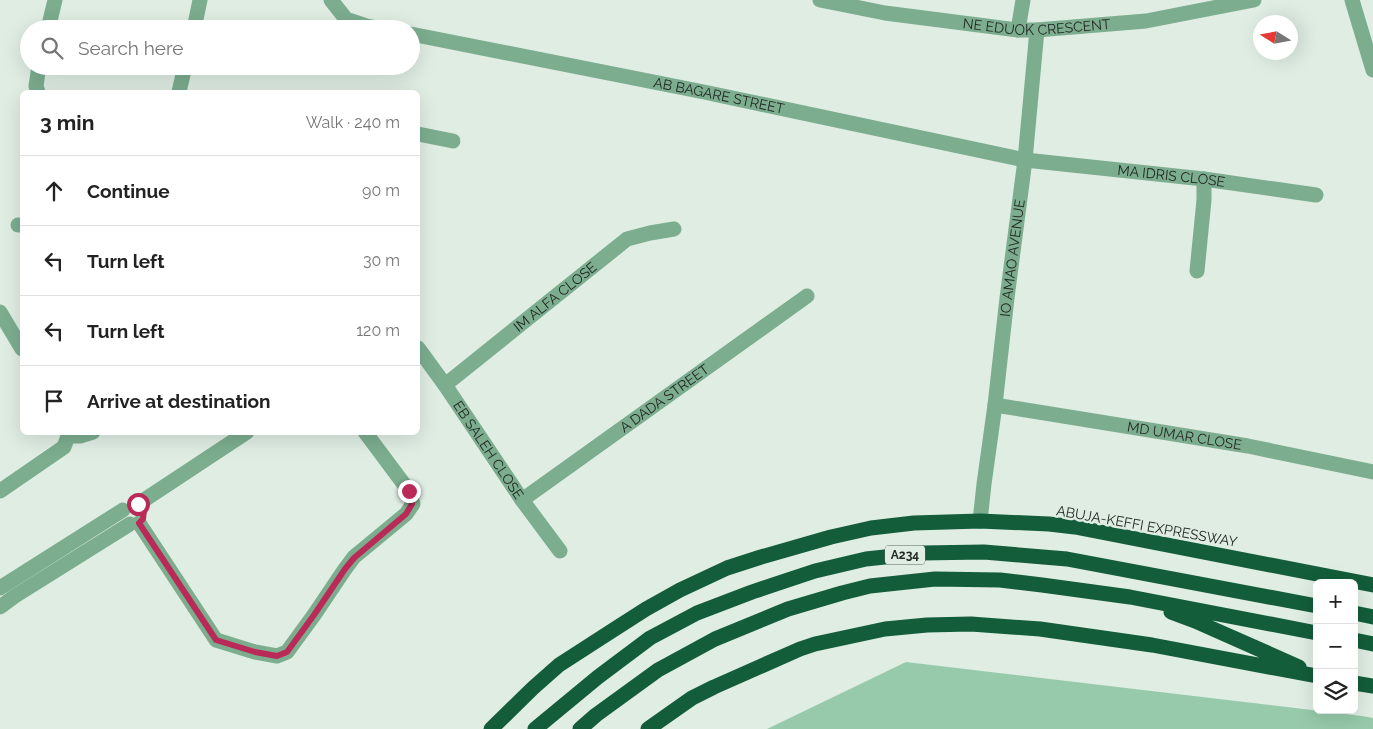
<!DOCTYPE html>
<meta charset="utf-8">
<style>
body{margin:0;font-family:Raleway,sans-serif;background:#f2f2f2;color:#222}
.controls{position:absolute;right:15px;bottom:15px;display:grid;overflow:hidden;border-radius:8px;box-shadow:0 5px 20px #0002}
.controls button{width:45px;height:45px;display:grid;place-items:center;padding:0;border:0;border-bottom:1px solid #e0e0e0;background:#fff;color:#222;font:25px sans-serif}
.compass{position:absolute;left:1253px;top:15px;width:45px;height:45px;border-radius:50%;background:#fff;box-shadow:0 5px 20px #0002;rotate:281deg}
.stop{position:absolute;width:15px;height:15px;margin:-11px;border:4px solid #b92a58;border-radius:50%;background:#fff}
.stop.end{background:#b92a58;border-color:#fff;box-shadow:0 1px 5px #0008}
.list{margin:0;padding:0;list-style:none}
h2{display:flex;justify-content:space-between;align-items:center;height:65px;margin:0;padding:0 20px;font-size:21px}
h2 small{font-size:16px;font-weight:400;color:#767676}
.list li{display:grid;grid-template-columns:32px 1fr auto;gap:15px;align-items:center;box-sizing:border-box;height:70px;padding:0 20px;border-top:1px solid #e0e0e0}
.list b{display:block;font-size:19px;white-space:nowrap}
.list em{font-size:16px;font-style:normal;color:#767676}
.icon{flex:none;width:28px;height:28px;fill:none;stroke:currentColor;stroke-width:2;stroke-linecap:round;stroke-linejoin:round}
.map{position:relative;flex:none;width:1373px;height:729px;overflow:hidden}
.search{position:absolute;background:#fff;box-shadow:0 5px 20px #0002;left:20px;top:20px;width:400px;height:55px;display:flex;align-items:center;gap:12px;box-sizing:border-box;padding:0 18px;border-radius:28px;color:#767676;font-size:19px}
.panel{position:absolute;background:#fff;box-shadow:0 5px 20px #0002;left:20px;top:90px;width:400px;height:345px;border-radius:8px}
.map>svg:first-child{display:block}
.green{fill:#97caaa}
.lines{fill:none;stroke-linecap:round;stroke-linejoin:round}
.minor{stroke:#7cad8f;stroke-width:15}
.highway{stroke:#135d3a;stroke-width:15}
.route{stroke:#b92a58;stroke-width:6}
.labels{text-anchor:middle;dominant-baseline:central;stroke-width:5;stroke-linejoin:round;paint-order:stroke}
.shield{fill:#dfede3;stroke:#5b635d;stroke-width:1}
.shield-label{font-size:12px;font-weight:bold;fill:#222824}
.street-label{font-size:14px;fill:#222824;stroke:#dfede3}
</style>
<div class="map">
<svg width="1373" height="729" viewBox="0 0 1373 729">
<rect width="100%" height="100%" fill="#dfede3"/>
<path class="green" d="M906 662 1362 716 1373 718V729H767Z"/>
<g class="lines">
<g class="minor">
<path d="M331 0 346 19 367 26 383 29"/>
<path id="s1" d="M820 0 885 13 1018 30H1037L1146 21 1254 0"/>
<path d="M1352 0 1373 70"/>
<path d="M48 29 55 0"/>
<path d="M194 29 200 0"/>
<path d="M1018 30 1023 0"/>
<path id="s2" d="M411 34 704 92 1025 160 1204 179 1316 195"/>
<path d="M38 92 36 86 39 66"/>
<path d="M179 92 185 66"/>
<path d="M418 134 453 141"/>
<path d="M18 225H22"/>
<path d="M1197 271 1204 200V179"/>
<path d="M0 312 22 349"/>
<path id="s3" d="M418 348 445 385 522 500 560 551"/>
<path id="s4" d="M445 385 627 239 650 233 674 229"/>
<path id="s5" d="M995 405 1248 446 1373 472"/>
<path d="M68 436H80L93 432"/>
<path d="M0 491 64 447 68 436V432"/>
<path id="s6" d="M522 500 807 296"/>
<path d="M138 504 247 432"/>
<path id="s7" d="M980 521 984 484 995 405 1007 298 1025 160 1037 30"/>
<path d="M139 523 216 640 255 652 277 656 287 652 314 615 345 569 354 557 406 514 413 504 409 491 365 432"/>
<path d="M0 588 123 510"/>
<path d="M0 607 15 596 130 524"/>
</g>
<path class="highway" d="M1171 612 1195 621 1299 667
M1354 613 1373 617
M1354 640 1373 644
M1354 683 1373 686
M491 729 533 688 559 665 607 634 646 609 680 590 727 568 761 557 831 537 871 528 914 523 980 521 1049 524 1075 527 1373 585
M535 729 598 677 650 638 697 613 752 592 815 571 866 559 922 553 984 552 1067 559 1317 606
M580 729 596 715 658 670 715 639 788 609 842 593 870 586 935 579 1000 580 1042 585 1130 597 1317 633
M648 729 692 698 714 687 800 649 815 644 885 629 927 625 971 624 1040 629 1152 645 1317 676"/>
</g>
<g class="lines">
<path class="route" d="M138 504 144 510 143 519 139 523 216 640 255 652 277 656 287 652 314 615 345 569 354 558 406 514 412 504 409 491"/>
</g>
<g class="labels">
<rect class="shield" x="885" y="545.5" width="40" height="19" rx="4"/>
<g class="shield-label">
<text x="905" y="555">A234</text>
</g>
<g class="street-label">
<text stroke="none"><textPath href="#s1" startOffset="219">NE EDUOK CRESCENT</textPath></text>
<text stroke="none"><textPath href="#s2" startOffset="314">AB BAGARE STREET</textPath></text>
<text stroke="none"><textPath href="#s2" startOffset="774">MA IDRIS CLOSE</textPath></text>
<text stroke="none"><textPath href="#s7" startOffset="265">IO AMAO AVENUE</textPath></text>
<text stroke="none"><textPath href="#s4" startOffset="141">IM ALFA CLOSE</textPath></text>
<text stroke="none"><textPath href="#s6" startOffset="175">A DADA STREET</textPath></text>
<text stroke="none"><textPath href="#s5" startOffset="192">MD UMAR CLOSE</textPath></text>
<text stroke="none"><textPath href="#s3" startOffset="124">EB SALEH CLOSE</textPath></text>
<text transform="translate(1147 526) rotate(10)">ABUJA-KEFFI EXPRESSWAY</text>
</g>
</g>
</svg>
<div class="controls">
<button>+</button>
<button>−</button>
<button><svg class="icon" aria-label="layers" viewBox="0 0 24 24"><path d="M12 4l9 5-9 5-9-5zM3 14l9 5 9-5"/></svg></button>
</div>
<svg class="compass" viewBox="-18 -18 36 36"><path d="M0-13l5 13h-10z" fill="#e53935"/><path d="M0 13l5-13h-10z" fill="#767676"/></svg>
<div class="stop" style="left:138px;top:504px"></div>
<div class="stop end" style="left:409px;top:491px"></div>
<div class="search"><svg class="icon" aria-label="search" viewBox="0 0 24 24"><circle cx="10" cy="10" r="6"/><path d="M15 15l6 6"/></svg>Search here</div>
<section class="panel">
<h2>3 min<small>Walk · 240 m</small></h2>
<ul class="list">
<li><svg class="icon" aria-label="ahead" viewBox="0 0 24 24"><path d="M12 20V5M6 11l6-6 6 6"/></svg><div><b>Continue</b></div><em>90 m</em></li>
<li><svg class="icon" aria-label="left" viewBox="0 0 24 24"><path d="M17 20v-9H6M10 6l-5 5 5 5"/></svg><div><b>Turn left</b></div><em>30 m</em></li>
<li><svg class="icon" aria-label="left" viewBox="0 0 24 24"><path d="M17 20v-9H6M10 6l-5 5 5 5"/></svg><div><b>Turn left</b></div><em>120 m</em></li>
<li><svg class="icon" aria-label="arrive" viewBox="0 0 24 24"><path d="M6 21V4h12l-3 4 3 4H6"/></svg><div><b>Arrive at destination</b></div></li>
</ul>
</section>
</div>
